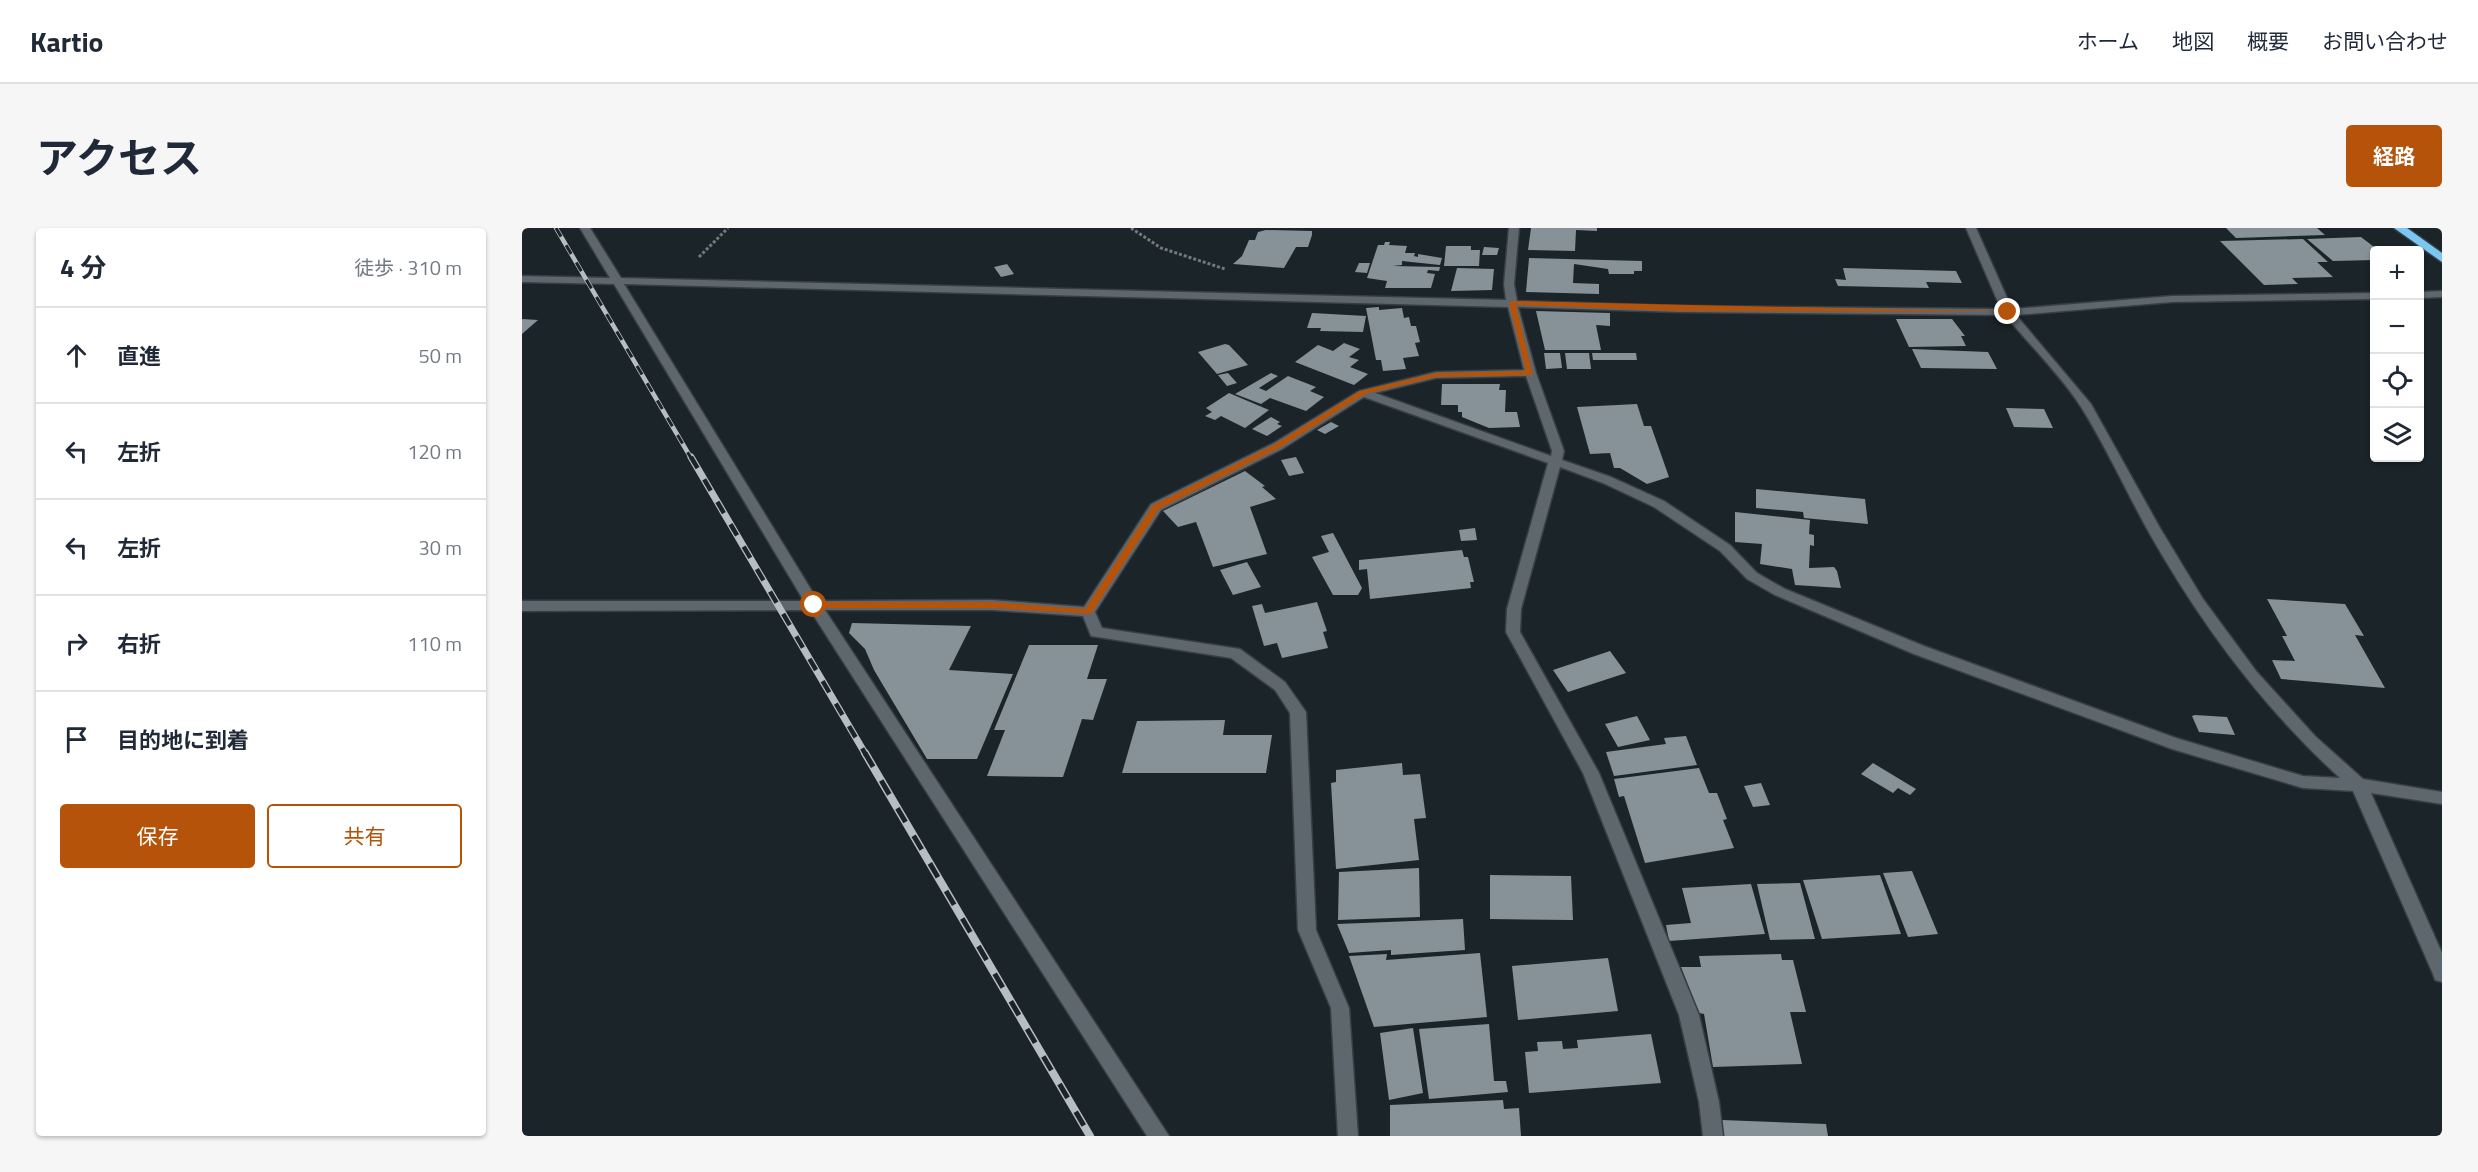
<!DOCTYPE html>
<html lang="ja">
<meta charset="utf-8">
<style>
body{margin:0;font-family:"Titillium Web","Noto Sans JP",sans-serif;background:#f6f6f7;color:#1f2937}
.controls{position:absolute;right:18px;top:18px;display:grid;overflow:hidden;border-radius:6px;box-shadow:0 2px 4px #0004}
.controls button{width:54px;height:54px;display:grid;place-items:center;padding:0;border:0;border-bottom:2px solid #e0e1e3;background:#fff;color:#1f2937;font:30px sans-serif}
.stop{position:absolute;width:18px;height:18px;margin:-14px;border:4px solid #b45309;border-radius:50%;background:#fff}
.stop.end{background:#b45309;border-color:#fff;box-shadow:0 2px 6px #0008}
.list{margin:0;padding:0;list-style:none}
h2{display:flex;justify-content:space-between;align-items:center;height:78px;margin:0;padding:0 24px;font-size:26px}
h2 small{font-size:20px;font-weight:400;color:#747a83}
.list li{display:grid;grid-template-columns:39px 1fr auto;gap:18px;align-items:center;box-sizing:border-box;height:96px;padding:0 24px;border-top:2px solid #e0e1e3}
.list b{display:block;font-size:22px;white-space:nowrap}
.list em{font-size:20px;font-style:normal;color:#747a83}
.actions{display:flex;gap:12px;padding:18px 24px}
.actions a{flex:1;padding:14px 0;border:2px solid #b45309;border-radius:6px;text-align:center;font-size:21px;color:#b45309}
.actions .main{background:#b45309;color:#fff}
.icon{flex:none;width:33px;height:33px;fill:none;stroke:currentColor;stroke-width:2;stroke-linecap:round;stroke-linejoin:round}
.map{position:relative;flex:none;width:1920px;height:908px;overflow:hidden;border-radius:6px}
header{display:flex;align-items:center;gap:36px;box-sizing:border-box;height:84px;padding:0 30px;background:#fff;border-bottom:2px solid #e0e1e3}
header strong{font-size:28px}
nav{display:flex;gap:33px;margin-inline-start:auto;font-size:21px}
.intro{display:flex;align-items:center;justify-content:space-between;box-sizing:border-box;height:144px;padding:0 36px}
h1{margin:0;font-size:42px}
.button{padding:15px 27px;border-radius:6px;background:#b45309;color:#fff;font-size:21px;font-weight:700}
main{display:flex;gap:36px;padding:0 36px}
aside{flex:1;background:#fff;border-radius:6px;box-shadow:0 2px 4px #0004}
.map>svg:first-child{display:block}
.building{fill:#879198}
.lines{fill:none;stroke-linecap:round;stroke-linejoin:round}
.minor-casing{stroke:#383e42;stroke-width:3}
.highway-casing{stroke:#383e42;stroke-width:3}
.path{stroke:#72797d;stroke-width:3;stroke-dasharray:3 2;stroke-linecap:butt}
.minor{fill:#5d676d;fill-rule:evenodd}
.highway{fill:#7ac8f2;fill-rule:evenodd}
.rail-far2-casing{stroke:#b7bec1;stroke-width:4.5}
.rail-far1-casing{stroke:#b7bec1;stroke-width:7}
.rail-casing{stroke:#b7bec1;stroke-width:8}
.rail-far2{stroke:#1b2429;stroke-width:3;stroke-dasharray:10;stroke-linecap:butt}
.rail-far1{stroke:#1b2429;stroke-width:4.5;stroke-dasharray:13;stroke-linecap:butt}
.rail{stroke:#1b2429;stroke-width:5;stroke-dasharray:16;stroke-linecap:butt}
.route{fill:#b45309}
</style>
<header>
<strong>Kartio</strong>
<nav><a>ホーム</a><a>地図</a><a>概要</a><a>お問い合わせ</a></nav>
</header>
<div class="intro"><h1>アクセス</h1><a class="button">経路</a></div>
<main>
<aside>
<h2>4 分<small>徒歩 · 310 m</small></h2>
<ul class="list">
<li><svg class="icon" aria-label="ahead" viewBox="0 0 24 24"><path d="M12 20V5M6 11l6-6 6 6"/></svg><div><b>直進</b></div><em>50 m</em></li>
<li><svg class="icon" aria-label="left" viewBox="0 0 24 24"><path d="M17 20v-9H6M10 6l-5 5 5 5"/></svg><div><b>左折</b></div><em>120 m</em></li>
<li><svg class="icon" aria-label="left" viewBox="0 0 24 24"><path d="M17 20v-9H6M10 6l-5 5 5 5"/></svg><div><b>左折</b></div><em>30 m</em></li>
<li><svg class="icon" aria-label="right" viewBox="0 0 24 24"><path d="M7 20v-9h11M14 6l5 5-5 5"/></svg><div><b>右折</b></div><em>110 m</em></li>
<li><svg class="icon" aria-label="arrive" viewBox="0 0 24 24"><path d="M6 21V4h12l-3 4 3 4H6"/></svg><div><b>目的地に到着</b></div></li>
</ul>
<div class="actions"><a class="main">保存</a><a>共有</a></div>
</aside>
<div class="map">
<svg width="1920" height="908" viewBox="0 0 1920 908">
<rect width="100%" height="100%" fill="#1b2429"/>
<path class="building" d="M1009 0H1075V3L1054 2 1053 23 1006 22Z
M1704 0H1795L1803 7 1714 10Z
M744 2 790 3V7L786 19H774L762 40 711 36 720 28 727 12H733L736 4Z
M1839 9 1856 22H1852V32L1811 33 1785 11Z
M1781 11 1806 34H1795L1811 49 1770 50 1776 56 1742 57 1698 13Z
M863 14H868L867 17 885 18 883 25H893L892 28 896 29V26L920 30 918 37 880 33V37L871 38 918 39 917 43 906 42 905 45 913 46 909 60H863L865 53 845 50 856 17H862Z
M924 18H949V22H958L957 38H922Z
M962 19 977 20 975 27H960Z
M1007 30 1120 33V43H1112V46H1087L1086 41 1052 36 1051 55 1077 56V66L1004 64Z
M837 35H848L845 45 833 44Z
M485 36 492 46 479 49 472 39Z
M935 40 972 41 970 62 929 63Z
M1321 40 1434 43 1440 55 1404 54 1407 60 1316 58 1313 51 1324 52Z
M857 79V82L880 80 882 90 887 89 889 98H894L898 114 893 115 897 128 881 130 884 141 861 143 859 132H854L844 80Z
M1014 83 1088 85V98L1074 97 1079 122H1023Z
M790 85 844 88 841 104 798 103 799 100H785Z
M0 91 16 92 0 106Z
M1374 91H1430L1443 108H1439L1444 118 1387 119Z
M822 115 838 121 827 129 837 132 828 139 846 146 832 157 773 134 796 117 811 123Z
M703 116 707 117 726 137 695 146 676 124Z
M1390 121 1466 124 1475 141 1399 140Z
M1022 125H1038L1040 140 1024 141Z
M1043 125H1067L1069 141H1045Z
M1070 125H1114L1115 132H1071Z
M706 145 715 155 705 158 696 147Z
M749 145 756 148 737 160 744 163 766 148 794 159 788 163 802 169 784 183 748 170 739 176 713 166Z
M920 156H978L977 162H984L983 184H995L998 199 967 200 940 189V184H936V177H919Z
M707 165 747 182 723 200 699 188 693 192 683 188 690 184 684 180Z
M1115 176 1122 198H1129L1147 249 1125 256 1098 240H1092L1088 225 1068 226 1055 179Z
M1484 180 1522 181 1531 200 1492 199Z
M749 189 758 194 755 196 760 198 745 208 730 201Z
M809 194 817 198 803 206 795 202Z
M774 229 782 245 767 248 759 232Z
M723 243 743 258 740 259 754 271 728 279 745 326 691 339 674 294 656 299 641 283Z
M1234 261 1343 271 1346 296 1282 290 1281 284 1234 280Z
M1213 284 1288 292 1287 306 1292 307V318L1288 317 1287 340 1312 339 1315 343 1319 360 1273 357 1270 341 1238 336 1240 316 1213 314Z
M953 300 955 312 939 313 937 302Z
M811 305 840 360 836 367H811L790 329 807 324 799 308Z
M940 322 942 329H946L952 354H948L949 360 848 371 845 341 837 342V332Z
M725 334 739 359 711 367 698 342Z
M1745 371 1823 376 1842 408 1833 407 1863 460 1759 451 1750 432 1773 433 1760 408H1765Z
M795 374 805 403 801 404 806 420 760 430 755 415 742 418 730 378 740 376 743 385Z
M330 395 449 398 427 442 491 446 455 531H405L352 442 343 421 327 405Z
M507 417H576L565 451H585L571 492 560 491 541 549 465 548 483 502H472Z
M1088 423 1104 445 1046 464 1031 442Z
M1673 487 1705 489 1713 507 1677 504 1670 488Z
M1115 488 1128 512 1096 519 1083 496Z
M703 492 701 507H750L744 545H600L615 493Z
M1164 508 1175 537 1092 548 1084 524 1144 516 1142 510Z
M880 535 881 547 898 546 904 590 892 591 897 632 814 641 809 555 814 554V542Z
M1351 535 1394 561 1388 567 1376 560 1371 565 1339 546Z
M1177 540 1187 565H1195L1205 591 1201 592 1212 620 1123 635 1102 568 1097 569 1092 551Z
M1239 555 1248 577 1231 579 1222 558Z
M897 640 898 689 816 692 817 644Z
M1390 643 1416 706 1386 709 1361 645Z
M968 647 1049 648 1051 692 968 691Z
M1358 647 1379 706 1300 711 1281 652Z
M1278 655 1293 711 1248 712 1235 656Z
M1229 656 1243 706 1147 713 1144 697 1169 695 1160 660Z
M941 691 943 722 869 727V722L827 725 815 696Z
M958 725 965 789 852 799 827 728 865 726 864 732Z
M1259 726 1260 732H1271L1284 784H1268L1280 836 1191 839 1182 786 1177 785 1159 739H1179L1177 728Z
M1086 730 1096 783 996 792 990 738Z
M967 796 972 853H984L986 864 907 871 897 801Z
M891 800 901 865 867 872 858 805Z
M1129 806 1139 855 1007 865 1003 824 1016 823 1015 814 1040 813 1041 821 1056 820 1055 812Z
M981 872 982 881 997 880 999 908H868V877Z
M1200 892 1304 896 1306 908H1202Z"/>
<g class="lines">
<g class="minor-casing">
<path id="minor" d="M58 0H68L99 50 984 72 982 56 987 0H997L992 56 995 73 1157 78 1479 81 1444 0H1454L1490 81 1650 68 1852 65V71L1650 74 1494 87 1569 176 1638 300 1681 371 1734 443 1793 508 1841 551 1920 564V576L1849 565 1920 725V754L1913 752 1911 746 1831 563 1781 560 1650 521 1392 426 1253 367 1225 351 1198 323 1132 279 1081 255 1038 239 999 381 998 404 1077 545 1177 787 1197 874 1201 908H1181L1177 874 1157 787 1061 545 984 404 985 381 1026 235 842 169 760 221 639 282 573 384 580 400 718 421 763 454 784 484 794 702 827 780 836 908H816L809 780 776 702 768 485 753 462 709 430 569 408 561 388 470 382H303L647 908H625L288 382 0 383V373H282L92 56 0 54V48L88 50ZM102 56 986 79 1002 142 914 144 837 163 752 215 629 276 562 379 470 372 296 373ZM996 79 1157 84 1483 87C1506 115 1540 149 1559 179 1583 217 1602 259 1624 299 1676 392 1739 478 1818 550L1781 548 1654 510 1402 418 1263 361 1235 345 1208 317 1142 273 1089 249 1040 232 1042 223 1014 145ZM1004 148 1030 223 1029 228 853 165 914 150Z
M1920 63V69L1898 70V64Z"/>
</g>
<g class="highway-casing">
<path id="highway" d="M1872 0H1885L1920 25V34Z"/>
</g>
<path class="path" d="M609 0 639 20 703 41
M177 29 206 0"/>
<use href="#minor" class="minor"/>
<use href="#highway" class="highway"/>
<g class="rail-far2-casing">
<path id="rail-far2" d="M34 0 169 230"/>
</g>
<g class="rail-far1-casing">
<path id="rail-far1" d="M169 229 344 527"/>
</g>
<g class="rail-casing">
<path id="rail" d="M343 525 568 908"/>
</g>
<use href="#rail-far2" class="rail-far2"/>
<use href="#rail-far1" class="rail-far1"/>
<use href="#rail" class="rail"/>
</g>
<path class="route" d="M990 73 1489 84 1157 83 994 77 1011 147 914 149 843 166 759 219 637 281 569 386 470 380H292L287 377 292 374H470L563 381 631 277 753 216 838 163 914 145 1004 143 987 75Z"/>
</svg>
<div class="controls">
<button>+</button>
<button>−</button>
<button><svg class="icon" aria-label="locate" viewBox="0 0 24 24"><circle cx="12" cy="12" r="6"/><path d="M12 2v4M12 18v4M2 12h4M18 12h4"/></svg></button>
<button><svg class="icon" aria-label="layers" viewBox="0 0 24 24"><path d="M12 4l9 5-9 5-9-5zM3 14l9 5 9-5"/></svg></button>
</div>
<div class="stop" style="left:292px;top:377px"></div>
<div class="stop end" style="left:1486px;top:84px"></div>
</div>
</main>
